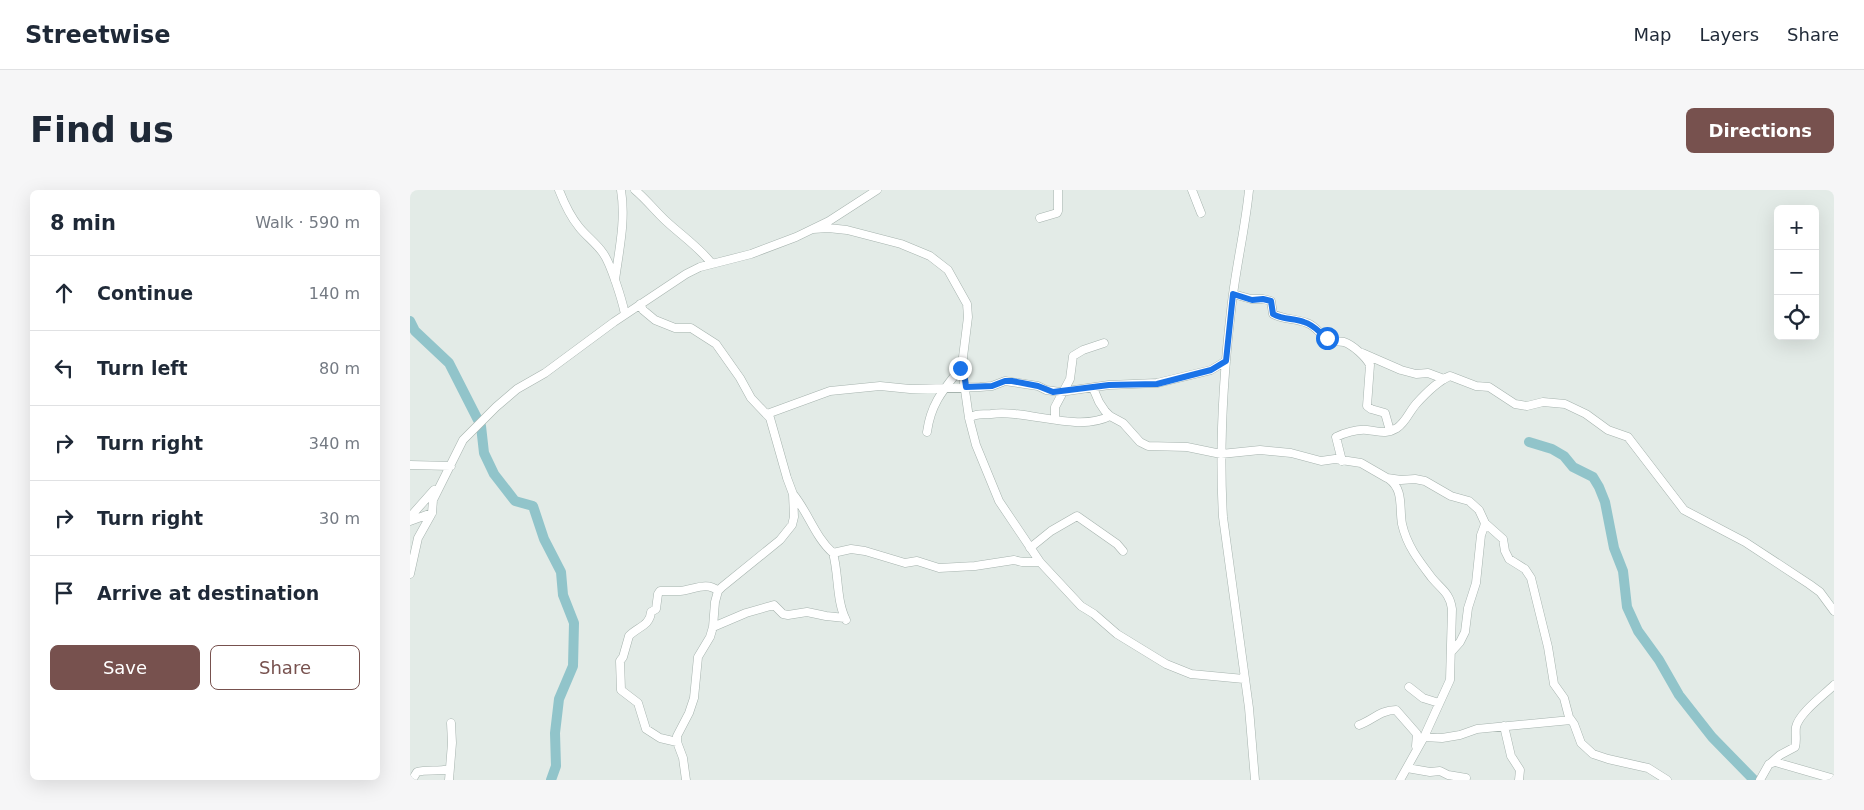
<!DOCTYPE html>
<meta charset="utf-8">
<style>
body{margin:0;font-family:"DejaVu Sans",sans-serif;background:#f6f6f7;color:#1f2937}
.controls{position:absolute;right:15px;top:15px;display:grid;overflow:hidden;border-radius:8px;box-shadow:0 5px 20px #0002}
.controls button{width:45px;height:45px;display:grid;place-items:center;padding:0;border:0;border-bottom:1px solid #e0e1e3;background:#fff;color:#1f2937;font:25px sans-serif}
.stop{position:absolute;width:15px;height:15px;margin:-11px;border:4px solid #1a73e8;border-radius:50%;background:#fff}
.stop.end{background:#1a73e8;border-color:#fff;box-shadow:0 1px 5px #0008}
.list{margin:0;padding:0;list-style:none}
h2{display:flex;justify-content:space-between;align-items:center;height:65px;margin:0;padding:0 20px;font-size:21px}
h2 small{font-size:16px;font-weight:400;color:#747a83}
.list li{display:grid;grid-template-columns:32px 1fr auto;gap:15px;align-items:center;box-sizing:border-box;height:75px;padding:0 20px;border-top:1px solid #e0e1e3}
.list b{display:block;font-size:19px;white-space:nowrap}
.list em{font-size:16px;font-style:normal;color:#747a83}
.actions{display:flex;gap:10px;padding:15px 20px}
.actions a{flex:1;padding:11px 0;border:1px solid #77514e;border-radius:8px;text-align:center;font-size:18px;color:#77514e}
.actions .main{background:#77514e;color:#fff}
.icon{flex:none;width:28px;height:28px;fill:none;stroke:currentColor;stroke-width:2;stroke-linecap:round;stroke-linejoin:round}
.map{position:relative;flex:none;width:1424px;height:590px;overflow:hidden;border-radius:8px}
header{display:flex;align-items:center;gap:30px;box-sizing:border-box;height:70px;padding:0 25px;background:#fff;border-bottom:1px solid #e0e1e3}
header strong{font-size:24px}
nav{display:flex;gap:28px;margin-inline-start:auto;font-size:18px}
.intro{display:flex;align-items:center;justify-content:space-between;box-sizing:border-box;height:120px;padding:0 30px}
h1{margin:0;font-size:35px}
.button{padding:12px 22px;border-radius:8px;background:#77514e;color:#fff;font-size:18px;font-weight:700}
main{display:flex;gap:30px;padding:0 30px}
aside{flex:1;background:#fff;border-radius:8px;box-shadow:0 5px 20px #0002}
.map>svg:first-child{display:block}
.lines{fill:none;stroke-linecap:round;stroke-linejoin:round}
.river{stroke:#91c4ca;stroke-width:10}
.minor-casing{stroke:#a6b3ae;stroke-width:9}
.minor{stroke:#fff;stroke-width:8}
.route{stroke:#1a73e8;stroke-width:6}
</style>
<header>
<strong>Streetwise</strong>
<nav><a>Map</a><a>Layers</a><a>Share</a></nav>
</header>
<div class="intro"><h1>Find us</h1><a class="button">Directions</a></div>
<main>
<aside>
<h2>8 min<small>Walk · 590 m</small></h2>
<ul class="list">
<li><svg class="icon" aria-label="ahead" viewBox="0 0 24 24"><path d="M12 20V5M6 11l6-6 6 6"/></svg><div><b>Continue</b></div><em>140 m</em></li>
<li><svg class="icon" aria-label="left" viewBox="0 0 24 24"><path d="M17 20v-9H6M10 6l-5 5 5 5"/></svg><div><b>Turn left</b></div><em>80 m</em></li>
<li><svg class="icon" aria-label="right" viewBox="0 0 24 24"><path d="M7 20v-9h11M14 6l5 5-5 5"/></svg><div><b>Turn right</b></div><em>340 m</em></li>
<li><svg class="icon" aria-label="right" viewBox="0 0 24 24"><path d="M7 20v-9h11M14 6l5 5-5 5"/></svg><div><b>Turn right</b></div><em>30 m</em></li>
<li><svg class="icon" aria-label="arrive" viewBox="0 0 24 24"><path d="M6 21V4h12l-3 4 3 4H6"/></svg><div><b>Arrive at destination</b></div></li>
</ul>
<div class="actions"><a class="main">Save</a><a>Share</a></div>
</aside>
<div class="map">
<svg width="1424" height="590" viewBox="0 0 1424 590">
<rect width="100%" height="100%" fill="#e3ebe7"/>
<g class="lines">
<path class="river" d="M0 131 5 141 39 173 68 230
M71 236 74 263 84 284 105 311 123 316 134 349 151 382 153 405 164 433 163 476 149 509 145 543 146 576 141 590
M1119 252 1142 259 1154 266 1163 277 1183 287 1189 297 1195 312 1204 358 1213 381 1217 417 1228 441 1249 470 1269 505 1302 547 1344 590"/>
<g class="minor-casing">
<path id="minor" d="M149 0C154 13 160 26 169 37 176 46 186 53 193 63 201 74 212 110 215 124
M225 0C237 10 245 21 256 31 271 45 290 58 302 74
M782 0 791 23
M839 0C835 41 825 80 821 121 813 189 809 259 813 327L839 518 845 590
M630 28 647 23 648 21V0
M403 39 418 38 437 40 491 54 520 66 538 80 557 114 558 127 553 167V186L559 228 566 255 589 311 630 372 671 416 684 424 707 444 756 474 781 484 834 489
M205 90C209 60 216 30 211 0
M823 104 841 109H853L861 111 863 124C874 130 885 128 897 133 906 136 910 145 918 149 923 152 929 151 934 152 943 155 956 167 960 175L957 216 961 219 975 223 980 241
M230 114 233 120 245 130 265 138H281L306 154 330 188 341 208 360 228 377 288 383 304 384 327 382 335 370 350 312 397 308 401 305 412 303 437 300 447 288 467 284 508 279 523 267 546V552L273 568 276 590
M952 163 991 180 1006 184 1018 183 1034 189
M683 198 689 212 695 221 700 226 713 233 730 252 738 256 777 257 811 264 850 260 881 263 911 271 925 269 951 273 977 288 991 290 1005 289 1015 291 1041 306 1059 311 1069 320 1075 333 1074 337 1071 345 1066 393 1058 418 1055 442 1050 452 1042 461
M357 224 420 201 470 196 500 199 570 197 582 196 595 191 628 196 636 200 650 202 699 195 747 193 801 180 816 171
M559 228C566 223 572 225 581 224 617 219 667 243 700 226
M645 229V217L660 189 663 166 673 160 694 153
M517 242C521 212 535 198 553 175
M932 271 926 247C934 243 947 239 957 240 969 241 975 245 987 238 996 232 999 222 1006 214 1015 204 1028 191 1040 186L1066 196 1079 197 1105 214 1117 216 1133 212 1155 214 1176 224 1198 240 1218 247 1274 320 1335 352 1399 394 1410 402 1424 421
M0 275 41 276
M979 289C994 300 989 317 992 334 997 356 1009 371 1022 388 1031 399 1040 403 1042 419L1040 490 1014 547 990 590
M383 304C398 322 405 347 423 363L441 359 455 361 495 373 507 371 529 378 565 376 604 370 612 372H630
M0 327 24 300
M0 331 22 323
M1075 333 1093 349 1095 361 1099 369 1115 379 1121 388 1138 457 1144 494 1154 508 1159 527 1164 534 1171 553 1183 564 1198 569 1238 578 1257 590
M620 358 641 341 667 326 707 354 713 361
M423 363C429 385 426 410 436 430
M0 384 8 348 22 323 23 310 53 250 86 217 107 199 135 183 204 132 276 84 290 77 341 64 386 47 419 31 467 0
M303 437 336 423 364 415 373 424 378 425 397 422 416 426 435 428
M999 497 1013 508 1029 513
M949 535C963 530 970 520 986 520L1007 544 1006 556
M1094 536 1101 566 1110 580 1109 590
M1014 547 1032 548 1050 545 1067 539 1161 530
M267 552 250 548 236 539 228 513 211 500 210 471 213 467 219 446C227 437 240 436 241 422L246 419 248 404 250 401C257 401 264 401 270 401 283 400 297 391 308 401
M1362 572 1370 565 1385 557C1387 550 1385 544 1386 537 1389 523 1414 505 1424 495
M997 578 1020 582 1030 581 1038 585 1056 588
M2 590 7 582C17 579 28 582 39 579
M39 590 42 553 41 533
M1350 590 1359 574 1365 572 1424 589"/>
</g>
<use href="#minor" class="minor"/>
</g>
<g class="lines">
<path class="route" d="M550 178 553 175 556 197 582 196 595 191H602L628 196 643 202 699 195 747 194 801 180 816 171 823 104 842 110 853 109 861 111 863 124C873 130 883 128 894 132 904 135 909 142 917 148"/>
</g>
</svg>
<div class="controls">
<button>+</button>
<button>−</button>
<button><svg class="icon" aria-label="locate" viewBox="0 0 24 24"><circle cx="12" cy="12" r="6"/><path d="M12 2v4M12 18v4M2 12h4M18 12h4"/></svg></button>
</div>
<div class="stop" style="left:917px;top:148px"></div>
<div class="stop end" style="left:550px;top:178px"></div>
</div>
</main>
